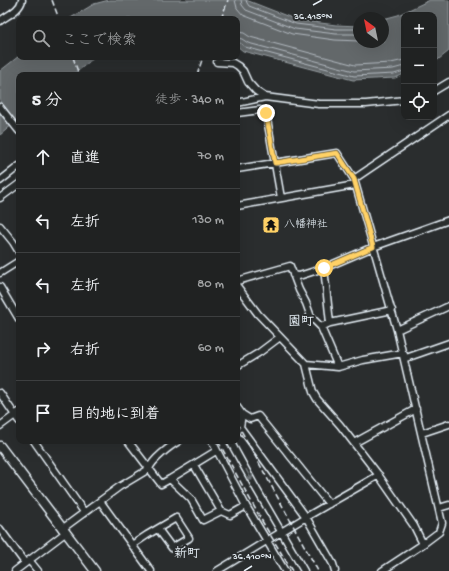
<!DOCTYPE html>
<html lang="ja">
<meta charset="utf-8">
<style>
body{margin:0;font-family:"Gochi Hand","Klee One",sans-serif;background:#282a2a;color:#f1f3f6}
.controls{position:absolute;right:12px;top:12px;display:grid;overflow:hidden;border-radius:8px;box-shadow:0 4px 16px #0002}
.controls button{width:36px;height:36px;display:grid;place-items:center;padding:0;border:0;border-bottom:1px solid #3d3f40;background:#202222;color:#f1f3f6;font:20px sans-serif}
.compass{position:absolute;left:353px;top:12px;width:36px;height:36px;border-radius:50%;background:#202222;box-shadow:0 4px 16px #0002;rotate:327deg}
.stop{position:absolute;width:12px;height:12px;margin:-9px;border:3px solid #ffd166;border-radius:50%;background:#fff}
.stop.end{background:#ffd166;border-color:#fff;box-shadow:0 1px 4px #0008}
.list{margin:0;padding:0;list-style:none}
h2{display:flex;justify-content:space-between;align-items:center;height:52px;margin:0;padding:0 16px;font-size:17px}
h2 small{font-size:13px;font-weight:400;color:#a2a4a5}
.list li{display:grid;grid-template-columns:26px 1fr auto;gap:12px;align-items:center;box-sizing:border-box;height:64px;padding:0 16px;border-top:1px solid #3d3f40}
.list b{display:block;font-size:15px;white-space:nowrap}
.list em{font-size:13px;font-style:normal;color:#a2a4a5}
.icon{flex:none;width:22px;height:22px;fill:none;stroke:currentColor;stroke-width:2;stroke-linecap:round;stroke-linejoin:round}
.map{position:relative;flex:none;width:449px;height:571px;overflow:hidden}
.search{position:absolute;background:#202222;box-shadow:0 4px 16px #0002;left:16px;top:16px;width:224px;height:44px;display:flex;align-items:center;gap:10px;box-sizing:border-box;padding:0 14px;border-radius:8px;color:#a2a4a5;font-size:15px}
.panel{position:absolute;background:#202222;box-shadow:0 4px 16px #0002;left:16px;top:72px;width:224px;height:372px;border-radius:8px}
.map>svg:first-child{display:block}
.water{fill:#63686b;stroke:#989fa3}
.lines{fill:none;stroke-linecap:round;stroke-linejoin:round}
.shore{stroke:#b3bac0;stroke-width:1}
.stream{stroke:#989fa3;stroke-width:1.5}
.minor-casing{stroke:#e8f1f8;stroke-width:9}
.major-casing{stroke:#e8f1f8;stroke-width:11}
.minor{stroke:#2a2d2e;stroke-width:6}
.major{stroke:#2a2d2e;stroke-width:8}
.rail{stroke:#e8f1f8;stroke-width:1.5;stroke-dasharray:6 3;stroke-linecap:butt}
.oneway{stroke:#6c7275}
.route{stroke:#ffd166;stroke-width:5}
.ticks{fill:none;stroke:#e8f1f8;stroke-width:1.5}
.labels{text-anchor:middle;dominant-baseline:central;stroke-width:4;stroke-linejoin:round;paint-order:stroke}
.poi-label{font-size:11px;fill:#e8f1f8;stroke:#2a2d2e;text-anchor:start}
.quarter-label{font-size:13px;font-weight:bold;fill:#e8f1f8;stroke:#2a2d2e}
.ticks-label{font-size:10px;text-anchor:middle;fill:#e8f1f8;stroke:#2a2d2e;stroke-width:4;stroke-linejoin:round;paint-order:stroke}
</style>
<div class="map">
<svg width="449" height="571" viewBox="0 0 449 571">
<rect width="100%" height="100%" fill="#2a2d2e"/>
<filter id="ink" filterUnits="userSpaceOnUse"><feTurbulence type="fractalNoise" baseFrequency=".025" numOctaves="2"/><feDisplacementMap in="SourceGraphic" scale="8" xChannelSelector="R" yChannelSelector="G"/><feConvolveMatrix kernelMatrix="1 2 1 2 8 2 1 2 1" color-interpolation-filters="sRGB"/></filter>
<g filter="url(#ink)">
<path class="water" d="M109 0H246L297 20 336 25 359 26V42H383V19L398 15 430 0H449V51L434 63V15H404V74L395 78 353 80 243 51 237 46V19H69L94 4Z
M19 56 95 57 73 75H19V119L0 135V71Z"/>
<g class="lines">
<path class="shore" d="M235 0 237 8 243 15 292 34 335 40 359 41
M241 0 242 5 246 10 295 29 336 34H359
M246 0 247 3 249 6 296 24 336 29H359
M237 32 244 33 250 37 355 65 391 63 404 60
M237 38 242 39 248 43 354 71 393 69 404 66
M237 43H240L245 47 354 76 394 74 404 71"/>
<path class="stream" d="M277 159 312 153
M237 166 272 160"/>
<g class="minor-casing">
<path id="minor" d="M0 21C8 15 20 10 22 0
M217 62 233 63 238 66 243 71 248 82 256 91 265 97 319 104H366L404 100
M434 91 449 82
M237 103 265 97
M0 107 19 131
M237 113 260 110 266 113 281 198
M237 169 337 153 354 179
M0 181 19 166
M0 198 19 184
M237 206 355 185
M0 226 13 242 19 252
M0 273 19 261
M293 275 299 276 324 268
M237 281 290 266 299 290 306 303 311 317 321 327 338 367
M237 286 258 314 306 364 313 392 317 399 340 425 377 473 414 526 423 544
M0 287 19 319
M330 323 324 268 373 247 449 220
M321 327 330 323 392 310
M397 330 449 306
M306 364 338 367 363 360 403 353 406 358 449 343
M237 366 260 352 280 337
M0 393 19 421
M237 407 242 414 240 427 306 517 333 564 335 571
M242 414 250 419 258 416 329 504
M0 426 19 412
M422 433 449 424
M34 441 84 512
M128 441 161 484 170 479 191 499 203 520 221 511 230 515 246 506 212 441
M230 441 257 490 304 571
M354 443 416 409
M194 465 221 511
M170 479 216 451
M100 501 151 571
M246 506 285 571
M439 508 449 505
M0 529 25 563
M62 529 119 487 149 469C152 460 170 446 179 441
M132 545 147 535 176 518 189 538 172 548 158 529
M29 560 38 571
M15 571 65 533
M217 571 306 517 379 475
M382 571 423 544 439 532 442 523 397 330 354 179 449 115"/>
</g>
<g class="major-casing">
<path id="major" d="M0 446 95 571"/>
</g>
<use href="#minor" class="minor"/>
<use href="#major" class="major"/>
<path class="rail" d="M52 0 59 19
M221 19 228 0
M73 57 79 75
M197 75 203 57
M237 423 318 571
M218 441 262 521 292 571"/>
</g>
<defs><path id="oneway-shaft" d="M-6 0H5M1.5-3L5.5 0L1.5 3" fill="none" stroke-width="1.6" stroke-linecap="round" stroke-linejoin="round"/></defs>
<use class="oneway" href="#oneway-shaft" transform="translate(249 475) rotate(62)"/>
</g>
<g class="lines" filter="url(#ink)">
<path class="route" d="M266 113 275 163 337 153 354 179 373 247 324 268"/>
</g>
<path class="ticks" d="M313 5 322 0M244 571 252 566"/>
<defs>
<g id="temple-square" transform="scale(0.9)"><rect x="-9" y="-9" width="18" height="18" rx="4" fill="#ffd166" stroke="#2a2d2e"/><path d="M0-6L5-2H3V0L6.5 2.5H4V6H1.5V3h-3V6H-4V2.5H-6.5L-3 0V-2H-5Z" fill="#111"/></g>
</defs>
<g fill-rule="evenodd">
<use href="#temple-square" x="271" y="225"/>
</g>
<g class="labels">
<g class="poi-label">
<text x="284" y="225">八幡神社</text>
</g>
<g class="quarter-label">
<text x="301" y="322">園町</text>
<text x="187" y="554">新町</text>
</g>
</g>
<g class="ticks-label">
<text x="313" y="19">36.415°N</text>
<text x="252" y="559">36.410°N</text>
</g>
</svg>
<div class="controls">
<button>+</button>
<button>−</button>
<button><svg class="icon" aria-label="locate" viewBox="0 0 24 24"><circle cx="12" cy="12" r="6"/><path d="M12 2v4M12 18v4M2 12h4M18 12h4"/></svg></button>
</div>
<svg class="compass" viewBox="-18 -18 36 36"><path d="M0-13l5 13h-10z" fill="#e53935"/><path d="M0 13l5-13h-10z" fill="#a2a4a5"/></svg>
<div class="stop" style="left:324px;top:268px"></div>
<div class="stop end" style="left:266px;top:113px"></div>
<div class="search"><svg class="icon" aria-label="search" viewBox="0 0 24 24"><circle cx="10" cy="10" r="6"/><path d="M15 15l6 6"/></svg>ここで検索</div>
<section class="panel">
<h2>5 分<small>徒歩 · 340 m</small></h2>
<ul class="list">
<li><svg class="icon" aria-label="ahead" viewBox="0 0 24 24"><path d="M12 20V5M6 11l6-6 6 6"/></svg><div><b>直進</b></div><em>70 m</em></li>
<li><svg class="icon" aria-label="left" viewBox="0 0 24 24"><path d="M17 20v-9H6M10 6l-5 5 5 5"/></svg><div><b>左折</b></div><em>130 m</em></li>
<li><svg class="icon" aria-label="left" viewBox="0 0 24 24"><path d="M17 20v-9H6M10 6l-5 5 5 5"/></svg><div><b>左折</b></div><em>80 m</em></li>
<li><svg class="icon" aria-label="right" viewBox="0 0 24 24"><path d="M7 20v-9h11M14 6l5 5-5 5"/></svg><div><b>右折</b></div><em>60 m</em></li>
<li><svg class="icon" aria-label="arrive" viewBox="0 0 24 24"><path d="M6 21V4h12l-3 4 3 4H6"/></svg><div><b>目的地に到着</b></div></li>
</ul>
</section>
</div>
